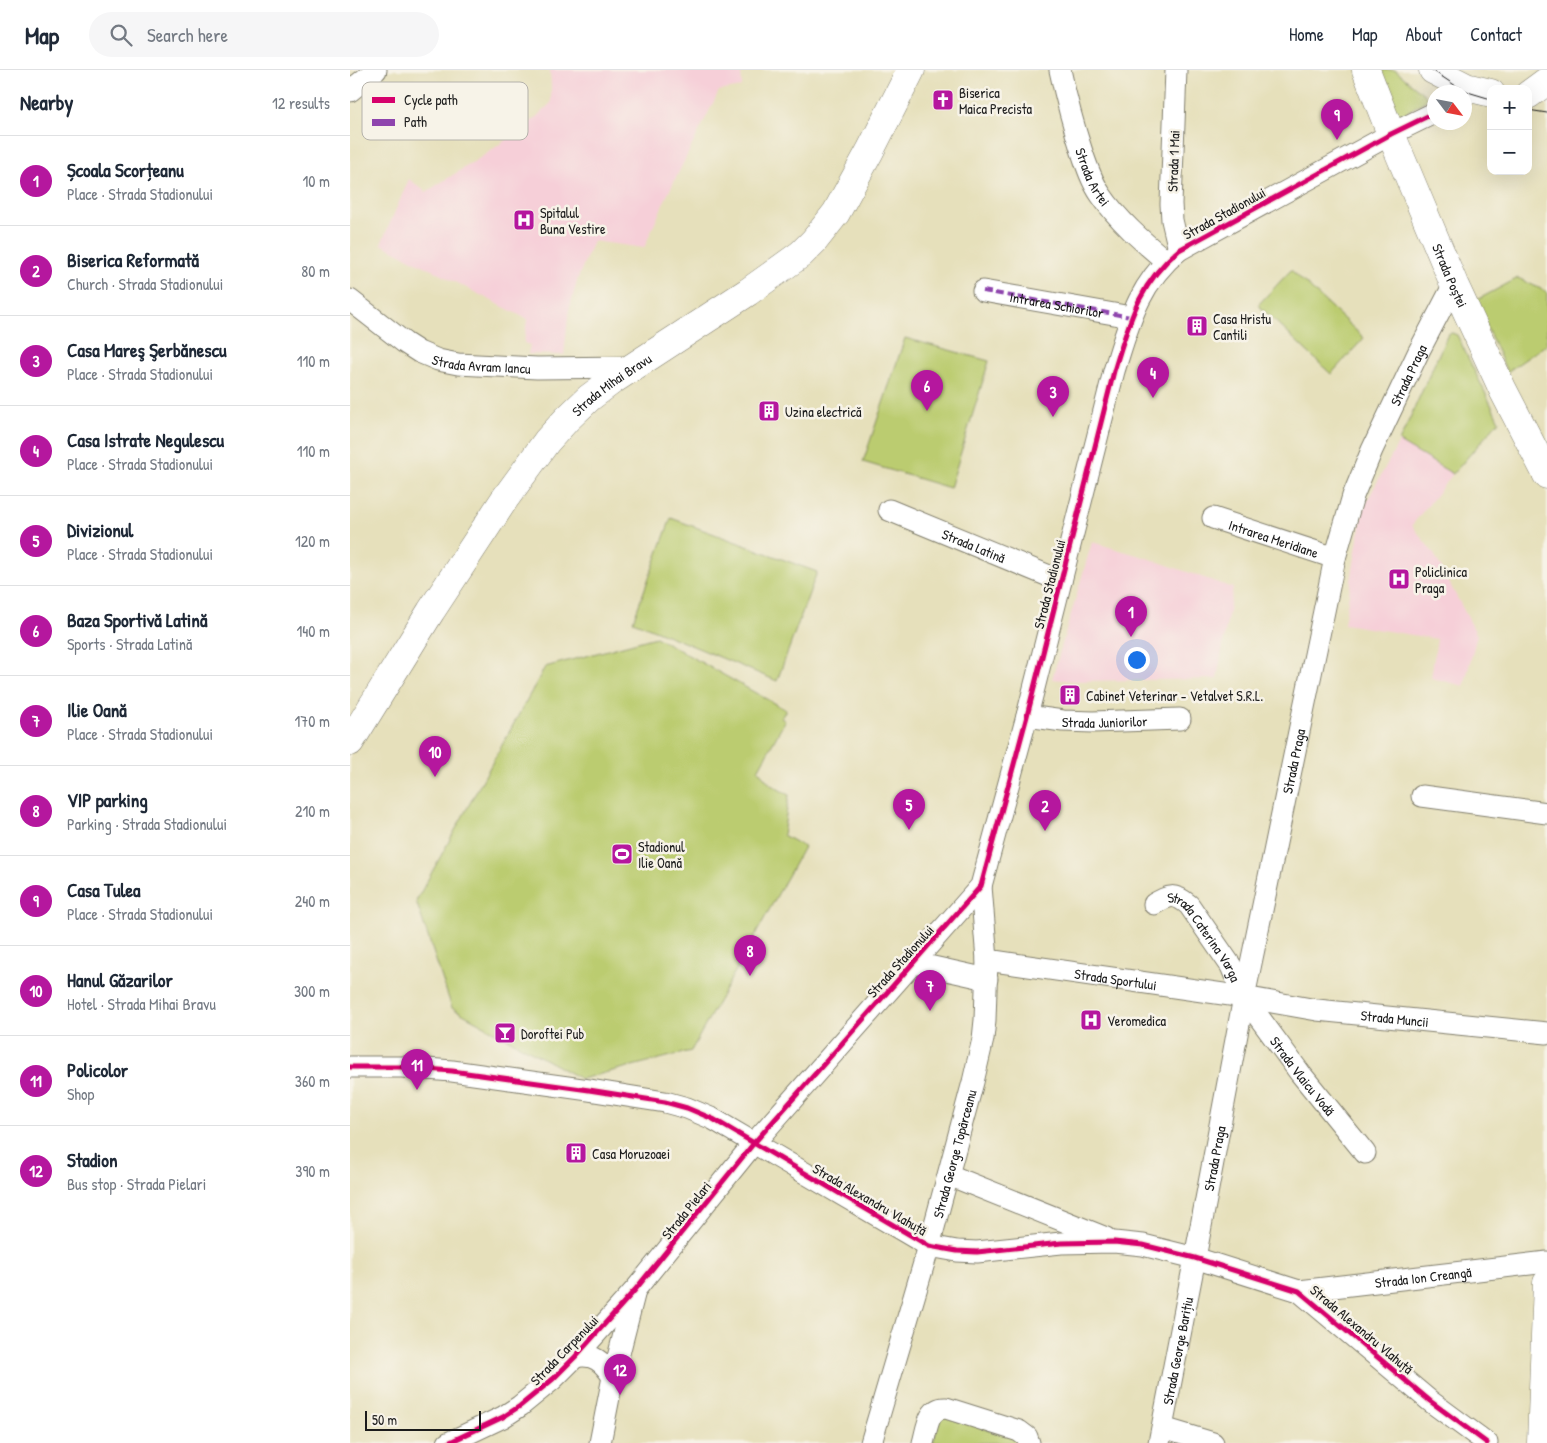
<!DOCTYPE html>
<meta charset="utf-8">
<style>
body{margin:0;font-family:"Patrick Hand",sans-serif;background:#f6f6f7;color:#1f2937}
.controls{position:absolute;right:15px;top:15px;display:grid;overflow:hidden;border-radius:10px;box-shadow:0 5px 20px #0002}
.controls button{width:45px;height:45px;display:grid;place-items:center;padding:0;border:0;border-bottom:1px solid #e0e1e3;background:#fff;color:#1f2937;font:25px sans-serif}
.compass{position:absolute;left:1077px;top:15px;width:45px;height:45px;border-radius:50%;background:#fff;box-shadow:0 5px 20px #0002;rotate:122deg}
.scale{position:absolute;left:15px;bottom:12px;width:116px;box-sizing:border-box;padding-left:5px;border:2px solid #1c1c1c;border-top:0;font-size:14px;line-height:18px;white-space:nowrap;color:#1c1c1c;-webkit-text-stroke:4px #f7f3e8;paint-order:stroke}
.you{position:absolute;left:786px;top:589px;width:18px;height:18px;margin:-12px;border:4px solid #fff;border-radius:50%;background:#1a73e8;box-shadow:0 0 0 8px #1a73e833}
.badge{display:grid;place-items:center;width:32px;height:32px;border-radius:50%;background:#b5179e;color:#fff;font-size:16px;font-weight:700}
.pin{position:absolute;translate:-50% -41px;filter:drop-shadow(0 1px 2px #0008)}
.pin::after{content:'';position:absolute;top:26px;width:18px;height:15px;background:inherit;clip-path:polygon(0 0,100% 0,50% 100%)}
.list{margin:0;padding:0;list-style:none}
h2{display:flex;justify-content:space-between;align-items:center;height:65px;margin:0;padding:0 20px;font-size:21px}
h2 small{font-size:16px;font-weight:400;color:#747a83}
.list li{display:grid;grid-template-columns:32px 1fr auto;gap:15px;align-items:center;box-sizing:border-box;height:90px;padding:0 20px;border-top:1px solid #e0e1e3}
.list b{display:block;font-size:19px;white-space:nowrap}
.list p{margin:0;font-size:16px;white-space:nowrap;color:#747a83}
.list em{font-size:16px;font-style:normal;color:#747a83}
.icon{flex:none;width:28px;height:28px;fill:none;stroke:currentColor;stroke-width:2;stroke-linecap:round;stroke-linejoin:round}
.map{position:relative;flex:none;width:1197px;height:1373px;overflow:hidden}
header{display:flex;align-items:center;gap:30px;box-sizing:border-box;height:70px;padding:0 25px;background:#fff;border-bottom:1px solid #e0e1e3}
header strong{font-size:24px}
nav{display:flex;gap:28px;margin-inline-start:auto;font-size:18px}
.search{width:350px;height:45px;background:#f6f6f7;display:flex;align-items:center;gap:12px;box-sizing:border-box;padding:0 18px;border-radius:28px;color:#747a83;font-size:19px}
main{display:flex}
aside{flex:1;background:#fff}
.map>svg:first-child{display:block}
.built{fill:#f6cfd8}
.green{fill:#bbcc6f;stroke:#6c7446}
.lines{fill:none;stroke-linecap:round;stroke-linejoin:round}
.minor-casing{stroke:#817e6c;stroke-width:23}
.major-casing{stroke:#817e6c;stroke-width:29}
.minor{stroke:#fff;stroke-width:21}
.major{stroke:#fff;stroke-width:28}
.tram{stroke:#1c1c1c;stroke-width:1}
.quiet{stroke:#8e44ad;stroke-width:4;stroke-dasharray:8 4;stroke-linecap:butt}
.cycleway-casing{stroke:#f7f3e8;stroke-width:8}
.cycleway{stroke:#d6006c;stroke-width:5}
.labels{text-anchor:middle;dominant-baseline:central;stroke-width:5;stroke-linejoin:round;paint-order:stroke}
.poi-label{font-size:14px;fill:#1c1c1c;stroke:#f7f3e8;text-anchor:start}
.street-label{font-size:14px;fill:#1c1c1c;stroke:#f7f3e8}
.key{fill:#f7f3e8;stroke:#b5b2ab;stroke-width:1}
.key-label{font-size:14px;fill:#1c1c1c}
</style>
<header>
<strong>Map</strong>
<div class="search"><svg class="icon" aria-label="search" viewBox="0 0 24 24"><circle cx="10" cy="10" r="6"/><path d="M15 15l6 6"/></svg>Search here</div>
<nav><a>Home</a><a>Map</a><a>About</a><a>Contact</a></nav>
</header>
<main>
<aside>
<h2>Nearby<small>12 results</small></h2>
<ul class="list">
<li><span class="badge">1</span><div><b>Școala Scorțeanu</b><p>Place · Strada Stadionului</p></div><em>10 m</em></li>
<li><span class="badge">2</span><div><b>Biserica Reformată</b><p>Church · Strada Stadionului</p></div><em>80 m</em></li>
<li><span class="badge">3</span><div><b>Casa Mareş Şerbănescu</b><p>Place · Strada Stadionului</p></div><em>110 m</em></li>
<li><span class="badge">4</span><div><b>Casa Istrate Negulescu</b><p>Place · Strada Stadionului</p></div><em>110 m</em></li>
<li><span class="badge">5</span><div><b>Divizionul</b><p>Place · Strada Stadionului</p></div><em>120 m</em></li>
<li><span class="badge">6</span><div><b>Baza Sportivă Latină</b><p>Sports · Strada Latină</p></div><em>140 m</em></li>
<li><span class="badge">7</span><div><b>Ilie Oană</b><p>Place · Strada Stadionului</p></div><em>170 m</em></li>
<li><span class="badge">8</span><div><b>VIP parking</b><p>Parking · Strada Stadionului</p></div><em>210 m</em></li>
<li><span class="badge">9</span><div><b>Casa Tulea</b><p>Place · Strada Stadionului</p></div><em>240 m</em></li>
<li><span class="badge">10</span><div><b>Hanul Găzarilor</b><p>Hotel · Strada Mihai Bravu</p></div><em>300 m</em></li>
<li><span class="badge">11</span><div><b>Policolor</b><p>Shop</p></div><em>360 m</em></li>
<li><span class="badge">12</span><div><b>Stadion</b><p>Bus stop · Strada Pielari</p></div><em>390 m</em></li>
</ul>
</aside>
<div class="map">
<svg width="1197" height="1373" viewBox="0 0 1197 1373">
<rect width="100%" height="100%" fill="#f7f3e8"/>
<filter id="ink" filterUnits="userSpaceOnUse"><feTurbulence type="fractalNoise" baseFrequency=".02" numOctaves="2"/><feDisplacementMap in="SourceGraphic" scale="10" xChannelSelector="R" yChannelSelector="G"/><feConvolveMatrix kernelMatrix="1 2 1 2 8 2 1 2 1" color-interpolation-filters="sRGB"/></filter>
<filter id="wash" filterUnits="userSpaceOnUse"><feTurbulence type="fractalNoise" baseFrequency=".0096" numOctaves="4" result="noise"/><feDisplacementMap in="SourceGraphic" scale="20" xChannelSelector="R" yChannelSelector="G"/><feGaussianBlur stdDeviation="1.12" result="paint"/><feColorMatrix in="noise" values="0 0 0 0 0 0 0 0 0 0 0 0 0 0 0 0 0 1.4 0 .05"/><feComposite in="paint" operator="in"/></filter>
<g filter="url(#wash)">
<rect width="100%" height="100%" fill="#e6e0bb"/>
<path class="built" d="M200 0H391L392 17 369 21 315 130 294 178 243 171 228 208 219 240 214 285 178 284 180 275 174 273 177 249 31 174 59 109 76 122 136 84 182 51 201 33V15Z
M1049 372 1103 404 1062 455 1084 484 1127 565 1114 616 1081 608 1087 569 994 554 1013 438Z
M742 472 794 487 883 518 867 609 724 611 702 609Z"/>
<path class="green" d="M1023 0H1045L1075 25 1077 28 1075 31 1047 48Z
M941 200 1014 268 981 304 908 235Z
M1168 208 1197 222V274L1157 302 1125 231Z
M1102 263 1107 265 1149 351 1103 404 1049 372 1098 264Z
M555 268 639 291 600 418 513 392Z
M321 448 467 502 427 611 283 551Z
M306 567 436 640 431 648 435 651 408 700 421 715 439 725 433 765 454 777 341 981 231 1009 102 938 66 831 195 597Z
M591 1345 669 1369 667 1373H583Z"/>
</g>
<g filter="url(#ink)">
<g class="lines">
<g class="minor-casing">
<g id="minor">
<path id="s1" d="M710 0C716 28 723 55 732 82 737 97 742 112 751 125 768 150 792 171 816 191"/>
<path d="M826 0 821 134 822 150 829 180"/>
<path d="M0 21 26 0"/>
<path d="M633 221 781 247"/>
<path id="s2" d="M0 230 55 273 69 282 88 290 108 294 187 298 282 297"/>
<path id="s3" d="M539 440 711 511"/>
<path id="s4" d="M863 448 985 488"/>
<path id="s5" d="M677 646 713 651 743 652 830 649"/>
<path d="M1072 726 1197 743"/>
<path id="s6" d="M804 834C820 825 824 823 839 835L881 896 894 927 950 1003 1015 1083"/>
<path id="s7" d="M637 890 894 927 967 940 1197 963"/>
<path d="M565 893 637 909"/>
<path d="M0 997H52L102 1001 239 1020 315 1032 337 1038 363 1049 579 1176 607 1181 627 1182 711 1173 764 1172 793 1175 845 1188 949 1221 1080 1331 1137 1373"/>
<path d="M599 1105 756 1168"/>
<path id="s8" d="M949 1221 1197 1192"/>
<path d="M225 1287C244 1283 253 1292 263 1307"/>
<path d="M813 1358 863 1373"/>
<path d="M98 1373 153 1347 170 1336 203 1309 225 1287 285 1220 404 1073 631 816 677 646 764 301C779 253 788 214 829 180L1041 64 1084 43"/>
<path d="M250 1373 263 1307 284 1225"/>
<path id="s9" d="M521 1373 579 1176 623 1012 633 969 635 950 637 890 631 816"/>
<path d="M573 1373C577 1359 578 1337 596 1338L669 1361 677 1367 679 1373"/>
<path id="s10" d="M809 1373 845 1188 894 927 985 488 1003 426 1022 380 1069 281 1104 214"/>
</g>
</g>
<g class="major-casing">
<g id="major">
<path id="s11" d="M1016 0 1041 64 1104 214 1153 320 1197 405"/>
<path d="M1083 0 1116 17 1141 23"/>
<path d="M1178 25 1197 11"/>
<path id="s12" d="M0 672 81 541 154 430 197 371 217 349 239 328 263 310 398 222 451 184 464 171 486 143 520 81 561 0"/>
<path d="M1191 1373 1197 1213"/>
</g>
</g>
<use href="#minor" class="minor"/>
<use href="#major" class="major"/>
<path class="tram" d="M1082 0 1106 16 1121 23 1141 29
M1178 40 1197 43"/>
<path class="quiet" id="s13" d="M633 221 781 247"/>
<g class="cycleway-casing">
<path id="cycleway" d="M0 997H52L102 1001 239 1020 315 1032 337 1038 363 1049 579 1176 607 1181 627 1182 711 1173 764 1172 793 1175 845 1188 949 1221 1080 1331 1137 1373
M98 1373 153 1347 170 1336 203 1309 225 1287 285 1220 404 1073 631 816 677 646 764 301C779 253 788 214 829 180L1041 64 1084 43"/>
</g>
<use href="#cycleway" class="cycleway"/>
</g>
</g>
<defs>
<g id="church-square" transform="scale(1.125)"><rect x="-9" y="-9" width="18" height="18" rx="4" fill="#b5179e" stroke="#f7f3e8"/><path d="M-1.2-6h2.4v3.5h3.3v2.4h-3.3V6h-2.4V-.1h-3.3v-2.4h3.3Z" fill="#fff"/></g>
<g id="hospital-square" transform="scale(1.125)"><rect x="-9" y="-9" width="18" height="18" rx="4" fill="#b5179e" stroke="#f7f3e8"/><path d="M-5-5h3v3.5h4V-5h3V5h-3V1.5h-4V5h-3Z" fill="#fff"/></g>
<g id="building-square" transform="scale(1.125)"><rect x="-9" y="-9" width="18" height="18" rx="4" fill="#b5179e" stroke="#f7f3e8"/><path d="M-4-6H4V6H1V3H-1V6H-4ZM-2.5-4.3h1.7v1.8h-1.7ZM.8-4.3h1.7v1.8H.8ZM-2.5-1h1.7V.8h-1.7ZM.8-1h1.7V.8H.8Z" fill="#fff"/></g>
<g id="stadium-square" transform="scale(1.125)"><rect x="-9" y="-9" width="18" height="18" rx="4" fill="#b5179e" stroke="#f7f3e8"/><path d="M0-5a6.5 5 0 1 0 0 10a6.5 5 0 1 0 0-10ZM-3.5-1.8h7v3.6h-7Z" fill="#fff"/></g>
<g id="bar-square" transform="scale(1.125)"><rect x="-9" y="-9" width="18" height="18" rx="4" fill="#b5179e" stroke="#f7f3e8"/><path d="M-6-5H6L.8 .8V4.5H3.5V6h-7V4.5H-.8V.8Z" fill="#fff"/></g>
</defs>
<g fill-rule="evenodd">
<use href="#church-square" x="593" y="30"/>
<use href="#hospital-square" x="174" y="150"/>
<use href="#building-square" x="847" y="256"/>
<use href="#building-square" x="419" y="341"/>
<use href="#hospital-square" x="1049" y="509"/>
<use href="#building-square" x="720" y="625"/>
<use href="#stadium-square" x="272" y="784"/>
<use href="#hospital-square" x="741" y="950"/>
<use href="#bar-square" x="155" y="963"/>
<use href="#building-square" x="226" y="1083"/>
</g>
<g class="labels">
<g class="poi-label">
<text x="609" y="22">Biserica<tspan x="609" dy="16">Maica Precista</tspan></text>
<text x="190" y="142">Spitalul<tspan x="190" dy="16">Buna Vestire</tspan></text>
<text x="863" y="248">Casa Hristu<tspan x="863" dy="16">Cantili</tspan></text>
<text x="435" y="341">Uzina electrică</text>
<text x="1065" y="501">Policlinica<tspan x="1065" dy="16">Praga</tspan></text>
<text x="736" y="625">Cabinet Veterinar - Vetalvet S.R.L.</text>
<text x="288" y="776">Stadionul<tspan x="288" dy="16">Ilie Oană</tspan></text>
<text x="757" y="950">Veromedica</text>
<text x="171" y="963">Doroftei Pub</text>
<text x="242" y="1083">Casa Moruzoaei</text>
</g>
<g class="street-label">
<text transform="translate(823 91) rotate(-88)">Strada 1 Mai</text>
<text stroke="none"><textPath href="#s1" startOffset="112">Strada Artei</textPath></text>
<text transform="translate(874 143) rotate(-29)">Strada Stadionului</text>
<text stroke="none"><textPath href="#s11" startOffset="222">Strada Poștei</textPath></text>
<text stroke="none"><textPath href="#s13" startOffset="75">Intrarea Schiorilor</textPath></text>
<text stroke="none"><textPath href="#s2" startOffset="151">Strada Avram Iancu</textPath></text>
<text stroke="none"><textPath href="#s10" startOffset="1100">Strada Praga</textPath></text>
<text stroke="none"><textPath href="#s12" startOffset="446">Strada Mihai Bravu</textPath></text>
<text stroke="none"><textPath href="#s4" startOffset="64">Intrarea Meridiane</textPath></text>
<text stroke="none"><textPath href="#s3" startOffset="92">Strada Latină</textPath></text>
<text transform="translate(699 514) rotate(-76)">Strada Stadionului</text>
<text stroke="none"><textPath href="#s5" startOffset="78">Strada Juniorilor</textPath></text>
<text stroke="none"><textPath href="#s10" startOffset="695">Strada Praga</textPath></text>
<text stroke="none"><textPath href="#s6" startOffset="72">Strada Caterina Varga</textPath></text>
<text transform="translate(550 891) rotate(-48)">Strada Stadionului</text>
<text stroke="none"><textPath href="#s7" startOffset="130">Strada Sportului</textPath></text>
<text stroke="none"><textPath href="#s7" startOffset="412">Strada Muncii</textPath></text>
<text stroke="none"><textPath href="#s6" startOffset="245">Strada Vlaicu Vodă</textPath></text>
<text stroke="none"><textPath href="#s9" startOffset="301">Strada George Topârceanu</textPath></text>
<text stroke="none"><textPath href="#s10" startOffset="290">Strada Praga</textPath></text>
<text transform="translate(520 1129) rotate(30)">Strada Alexandru Vlahuță</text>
<text transform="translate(336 1140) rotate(-51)">Strada Pielari</text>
<text stroke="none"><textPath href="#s8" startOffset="125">Strada Ion Creangă</textPath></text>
<text transform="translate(1012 1259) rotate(40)">Strada Alexandru Vlahuță</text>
<text transform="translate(214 1280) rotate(-46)">Strada Carpenului</text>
<text stroke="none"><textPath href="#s10" startOffset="94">Strada George Barițiu</textPath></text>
</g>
</g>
<rect x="12" y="12" width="166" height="58" rx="8" class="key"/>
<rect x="22" y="27" width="23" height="6" fill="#d6006c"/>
<rect x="22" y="49" width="23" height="7" fill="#8e44ad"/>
<g class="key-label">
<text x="54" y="35">Cycle path</text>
<text x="54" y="57">Path</text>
</g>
</svg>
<div class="controls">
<button>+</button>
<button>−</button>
</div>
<svg class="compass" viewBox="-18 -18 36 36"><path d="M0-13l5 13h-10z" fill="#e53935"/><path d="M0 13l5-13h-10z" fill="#747a83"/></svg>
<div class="scale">50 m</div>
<div class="you"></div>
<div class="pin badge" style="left:781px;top:567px">1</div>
<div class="pin badge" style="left:695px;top:761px">2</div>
<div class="pin badge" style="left:703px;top:347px">3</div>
<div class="pin badge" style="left:803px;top:328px">4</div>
<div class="pin badge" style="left:559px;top:760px">5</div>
<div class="pin badge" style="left:577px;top:341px">6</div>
<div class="pin badge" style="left:580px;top:941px">7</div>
<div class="pin badge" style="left:400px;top:906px">8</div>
<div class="pin badge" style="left:987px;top:70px">9</div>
<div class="pin badge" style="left:85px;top:707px">10</div>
<div class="pin badge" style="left:67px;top:1020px">11</div>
<div class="pin badge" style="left:270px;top:1325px">12</div>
</div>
</main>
